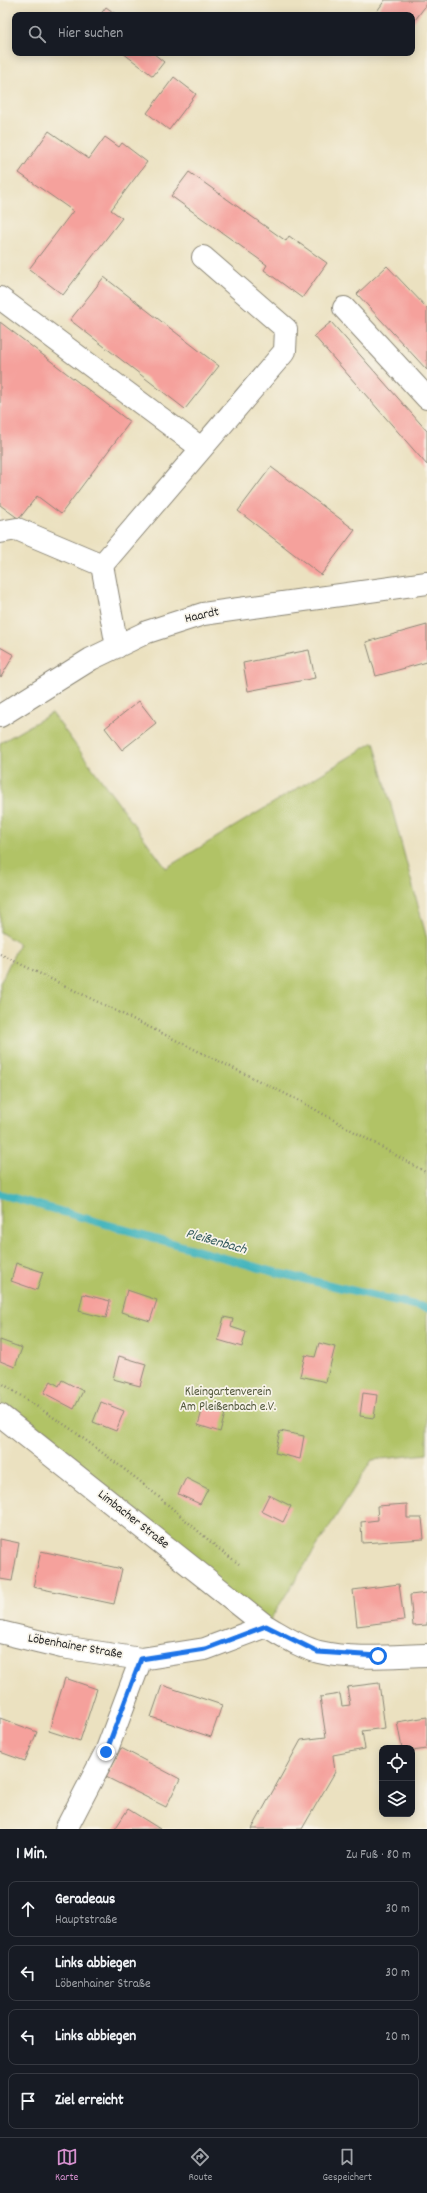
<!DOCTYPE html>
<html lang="de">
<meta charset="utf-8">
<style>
body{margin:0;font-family:Dekko,sans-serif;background:#242831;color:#f1f3f6}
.controls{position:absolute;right:12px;bottom:12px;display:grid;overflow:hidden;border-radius:8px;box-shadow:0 2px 10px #0003}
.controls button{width:36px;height:36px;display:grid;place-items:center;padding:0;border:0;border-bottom:1px solid #363941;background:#171b24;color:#f1f3f6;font:20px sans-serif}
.stop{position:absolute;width:12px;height:12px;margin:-9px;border:3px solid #1a73e8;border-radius:50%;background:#fff}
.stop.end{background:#1a73e8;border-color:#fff;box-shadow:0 1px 4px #0008}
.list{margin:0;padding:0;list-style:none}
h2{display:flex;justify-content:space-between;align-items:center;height:52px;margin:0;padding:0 16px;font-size:17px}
h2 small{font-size:13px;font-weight:400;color:#9ea1a6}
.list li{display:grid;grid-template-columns:26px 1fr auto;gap:12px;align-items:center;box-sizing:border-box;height:56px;margin:0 8px 8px;padding:0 8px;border:1px solid #363941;border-radius:8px}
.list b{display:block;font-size:15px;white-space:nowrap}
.list p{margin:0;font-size:13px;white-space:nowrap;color:#9ea1a6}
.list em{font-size:13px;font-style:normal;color:#9ea1a6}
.icon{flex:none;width:22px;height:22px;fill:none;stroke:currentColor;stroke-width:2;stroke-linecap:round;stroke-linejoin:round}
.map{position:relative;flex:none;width:427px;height:1829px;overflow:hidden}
.search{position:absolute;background:#171b24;box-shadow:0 2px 10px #0003;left:12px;right:12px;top:12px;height:44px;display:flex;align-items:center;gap:10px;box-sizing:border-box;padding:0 14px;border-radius:8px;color:#9ea1a6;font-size:15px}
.sheet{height:308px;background:#171b24}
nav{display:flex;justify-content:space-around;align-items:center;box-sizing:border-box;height:56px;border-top:1px solid #363941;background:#171b24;font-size:11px;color:#9ea1a6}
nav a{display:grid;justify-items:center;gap:2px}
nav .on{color:#d690ce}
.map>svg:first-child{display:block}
.green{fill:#b1c366;stroke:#6e7748}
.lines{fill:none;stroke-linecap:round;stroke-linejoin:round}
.stream{stroke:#45b5bd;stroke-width:8}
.building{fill:#f5a19c}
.minor-casing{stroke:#8b8676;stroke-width:24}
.path{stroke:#8b8676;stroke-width:2.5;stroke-dasharray:1 3;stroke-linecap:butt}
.minor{stroke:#fff;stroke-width:22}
.route{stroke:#1a73e8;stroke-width:5}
.labels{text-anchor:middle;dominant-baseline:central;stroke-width:3.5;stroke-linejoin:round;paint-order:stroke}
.street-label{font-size:13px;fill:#2b2b2b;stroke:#f7f3e8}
.park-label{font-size:13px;fill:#53593d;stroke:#f7f3e8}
.water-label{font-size:14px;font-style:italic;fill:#345b5e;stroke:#f7f3e8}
</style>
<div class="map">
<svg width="427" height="1829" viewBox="0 0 427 1829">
<rect width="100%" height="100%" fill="#f7f3e8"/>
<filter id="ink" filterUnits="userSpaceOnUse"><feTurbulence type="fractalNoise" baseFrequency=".025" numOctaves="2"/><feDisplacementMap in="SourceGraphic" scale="8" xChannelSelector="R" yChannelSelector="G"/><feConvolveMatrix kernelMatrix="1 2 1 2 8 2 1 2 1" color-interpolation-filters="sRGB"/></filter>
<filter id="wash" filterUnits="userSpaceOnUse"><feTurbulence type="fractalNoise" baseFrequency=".012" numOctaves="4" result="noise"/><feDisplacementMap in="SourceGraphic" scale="16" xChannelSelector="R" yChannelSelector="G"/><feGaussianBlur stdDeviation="0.9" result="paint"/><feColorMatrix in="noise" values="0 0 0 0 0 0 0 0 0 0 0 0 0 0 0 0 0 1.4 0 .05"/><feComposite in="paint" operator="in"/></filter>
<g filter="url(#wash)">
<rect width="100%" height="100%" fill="#ebe1c0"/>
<path class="green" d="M52 713 166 868 374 742 427 939V1454L372 1460 266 1626 0 1415V983L19 944 0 932V743Z"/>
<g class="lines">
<path class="stream" d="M0 1194 270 1271 427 1308"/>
</g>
<g id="blocks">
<path class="building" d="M385 0H427V4L412 24V15L375 14Z
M106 7 117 15H100Z
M123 53H153L164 62 153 76Z
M174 77 196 94 169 130 147 113Z
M49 131 89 159 105 137 119 147 122 143 147 162 111 210 122 218 63 295 29 269 73 211 19 173Z
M189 172 286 241 289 236 327 263 302 298 264 270 267 265 171 196Z
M387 266 427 308V370L357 294Z
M104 277 219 366 185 409 70 320Z
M0 322 130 422 61 514 37 496 19 519 0 505Z
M331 322 427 431V465L314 336Z
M271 467 355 530 321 575 238 511Z
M427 625V662L376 676 366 642Z
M0 647 14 655 1 677 0 676Z
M309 650 315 678 248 691 243 663Z
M139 701 156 723 122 750 105 728Z
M16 1263 43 1272 37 1290 11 1281Z
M127 1290 157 1300 150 1321 121 1312Z
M83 1294 110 1301 106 1318 79 1311Z
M224 1317 233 1319 231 1327 246 1332 242 1347 218 1340Z
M0 1340 22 1348 15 1367 0 1361Z
M319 1343 335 1347 326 1382 300 1376 305 1355 315 1357Z
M119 1356 146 1364 140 1386 113 1379Z
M62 1380 83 1391 74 1409 44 1393 51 1381 59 1386Z
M363 1393 377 1395 374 1418 360 1416Z
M101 1402 124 1411 116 1431 93 1422Z
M204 1404 226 1410 220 1432 198 1425Z
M280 1431 304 1436 300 1459 275 1453Z
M186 1478 208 1489 200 1504 178 1494Z
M269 1495 291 1506 283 1522 261 1511Z
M407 1504V1518H422L424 1539 362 1543 361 1522 378 1520 377 1506Z
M0 1539 19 1543 12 1581 0 1579Z
M41 1551 122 1569 114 1604 33 1587Z
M399 1584 404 1620 357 1626 353 1590Z
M427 1593V1625L413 1626 410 1595Z
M65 1678 97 1689 80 1741 49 1731Z
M379 1683 385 1728 362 1731 365 1749 333 1755 335 1772 302 1829H252L301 1740 326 1737 320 1697 340 1694 342 1706 350 1705 347 1687Z
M162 1685 222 1705 211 1737 151 1717Z
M427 1717V1749L412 1751V1748H402L397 1722Z
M0 1718 37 1732 25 1761 0 1752Z
M121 1748 180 1779 166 1807 106 1777Z
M128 1809 160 1829H115Z"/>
</g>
</g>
<g filter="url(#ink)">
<use href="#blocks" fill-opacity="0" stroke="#8b8676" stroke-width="1"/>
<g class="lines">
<g class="minor-casing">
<path id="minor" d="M0 298 201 448
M344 308 427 398
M0 532 17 529 102 565
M117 647 102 565 285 351 286 329 203 257
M0 716 91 659 147 632 203 614 427 583
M0 1415 266 1626C282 1635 301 1648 319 1652 353 1660 392 1656 427 1655
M0 1632 62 1647 141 1659 205 1649 266 1626
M66 1829 106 1752 141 1659"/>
</g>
<path class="path" d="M0 954 302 1102 427 1173
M0 1382 71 1429 145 1485 219 1549 239 1564"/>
<use href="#minor" class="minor"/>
</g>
</g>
<g class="lines" filter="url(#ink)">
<path class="route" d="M106 1752 141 1659 205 1649 266 1626 318 1652 378 1656"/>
</g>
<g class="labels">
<g class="street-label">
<text transform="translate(202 616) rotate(-13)">Haardt</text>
<text transform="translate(133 1520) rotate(38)">Limbacher Straße</text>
<text transform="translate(75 1647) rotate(10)">Löbenhainer Straße</text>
</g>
<g class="park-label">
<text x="228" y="1392">Kleingartenverein<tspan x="228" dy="15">Am Pleißenbach e.V.</tspan></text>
</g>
<g class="water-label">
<text transform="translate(216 1242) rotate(16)">Pleißenbach</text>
</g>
</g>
</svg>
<div class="controls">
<button><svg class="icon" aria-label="locate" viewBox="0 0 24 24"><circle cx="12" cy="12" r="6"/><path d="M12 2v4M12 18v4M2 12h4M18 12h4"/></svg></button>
<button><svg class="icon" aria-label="layers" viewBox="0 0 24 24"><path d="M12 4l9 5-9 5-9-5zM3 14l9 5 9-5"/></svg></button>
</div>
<div class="stop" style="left:378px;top:1656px"></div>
<div class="stop end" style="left:106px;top:1752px"></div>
<div class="search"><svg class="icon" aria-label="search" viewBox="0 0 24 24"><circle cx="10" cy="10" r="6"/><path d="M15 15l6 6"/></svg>Hier suchen</div>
</div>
<section class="sheet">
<h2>1 Min.<small>Zu Fuß · 80 m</small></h2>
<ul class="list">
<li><svg class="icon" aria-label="ahead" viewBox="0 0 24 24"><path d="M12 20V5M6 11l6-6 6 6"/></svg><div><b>Geradeaus</b><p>Hauptstraße</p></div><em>30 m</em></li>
<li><svg class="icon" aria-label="left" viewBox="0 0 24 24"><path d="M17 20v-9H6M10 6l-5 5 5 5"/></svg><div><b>Links abbiegen</b><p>Löbenhainer Straße</p></div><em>30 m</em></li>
<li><svg class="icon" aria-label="left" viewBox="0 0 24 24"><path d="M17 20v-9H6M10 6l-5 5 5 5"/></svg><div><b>Links abbiegen</b></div><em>20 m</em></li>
<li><svg class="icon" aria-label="arrive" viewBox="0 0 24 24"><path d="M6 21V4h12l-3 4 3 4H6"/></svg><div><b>Ziel erreicht</b></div></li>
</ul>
</section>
<nav>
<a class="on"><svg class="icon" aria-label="map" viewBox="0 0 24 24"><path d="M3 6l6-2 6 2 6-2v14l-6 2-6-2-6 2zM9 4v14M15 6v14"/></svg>Karte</a>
<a><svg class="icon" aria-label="directions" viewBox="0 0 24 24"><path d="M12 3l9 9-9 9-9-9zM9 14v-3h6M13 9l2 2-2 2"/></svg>Route</a>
<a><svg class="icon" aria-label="saved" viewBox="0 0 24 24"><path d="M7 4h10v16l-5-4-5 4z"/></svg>Gespeichert</a>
</nav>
